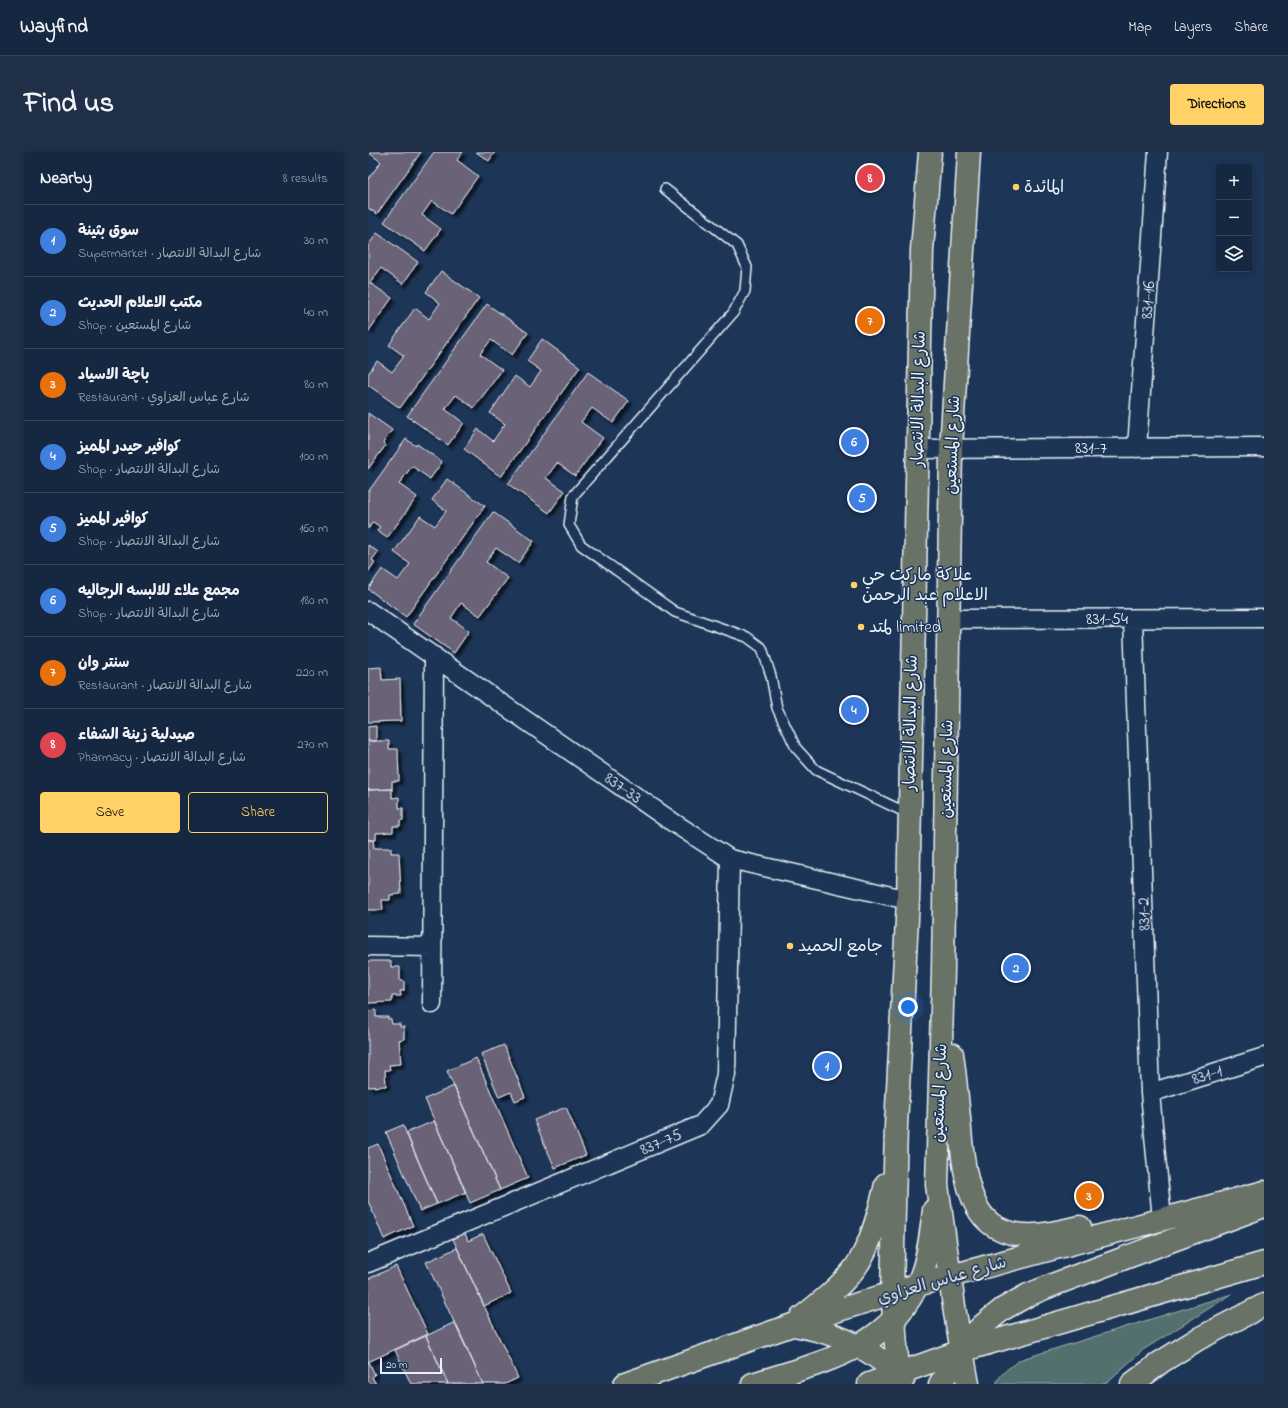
<!DOCTYPE html>
<meta charset="utf-8">
<style>
body{margin:0;font-family:"Indie Flower","Playpen Sans Arabic",sans-serif;background:#1f3048;color:#f1f3f6}
.controls{position:absolute;right:12px;top:12px;display:grid;overflow:hidden;border-radius:4px;box-shadow:0 2px 10px #0003}
.controls button{width:36px;height:36px;display:grid;place-items:center;padding:0;border:0;border-bottom:1px solid #35445a;background:#162841;color:#f1f3f6;font:20px sans-serif}
.scale{position:absolute;left:12px;bottom:10px;width:62px;box-sizing:border-box;padding-left:4px;border:2px solid #e8f1f8;border-top:0;font-size:11px;line-height:14px;white-space:nowrap;color:#e8f1f8;-webkit-text-stroke:3px #1d3557;paint-order:stroke}
.you{position:absolute;left:540px;top:855px;width:14px;height:14px;margin:-10px;border:3px solid #fff;border-radius:50%;background:#1a73e8;box-shadow:0 0 0 6px #1a73e833}
.badge{display:grid;place-items:center;width:26px;height:26px;border-radius:50%;background:#ffd166;color:#fff;font-size:13px;font-weight:700}
.pin{position:absolute;translate:-50% -50%;border:2px solid #fff;box-shadow:0 1px 4px #0006}
.list{margin:0;padding:0;list-style:none}
h2{display:flex;justify-content:space-between;align-items:center;height:52px;margin:0;padding:0 16px;font-size:17px}
h2 small{font-size:13px;font-weight:400;color:#9ea6b1}
.list li{display:grid;grid-template-columns:26px 1fr auto;gap:12px;align-items:center;box-sizing:border-box;height:72px;padding:0 16px;border-top:1px solid #35445a}
.list b{display:block;font-size:15px;white-space:nowrap}
.list p{margin:0;font-size:13px;white-space:nowrap;color:#9ea6b1}
.list em{font-size:13px;font-style:normal;color:#9ea6b1}
.actions{display:flex;gap:8px;padding:12px 16px}
.actions a{flex:1;padding:9px 0;border:1px solid #ffd166;border-radius:4px;text-align:center;font-size:14px;color:#ffd166}
.actions .main{background:#ffd166;color:#111}
.icon{flex:none;width:22px;height:22px;fill:none;stroke:currentColor;stroke-width:2;stroke-linecap:round;stroke-linejoin:round}
.map{position:relative;flex:none;width:896px;height:1232px;overflow:hidden;border-radius:4px}
header{display:flex;align-items:center;gap:24px;box-sizing:border-box;height:56px;padding:0 20px;background:#162841;border-bottom:1px solid #35445a}
header strong{font-size:19px}
nav{display:flex;gap:22px;margin-inline-start:auto;font-size:14px}
.intro{display:flex;align-items:center;justify-content:space-between;box-sizing:border-box;height:96px;padding:0 24px}
h1{margin:0;font-size:28px}
.button{padding:10px 18px;border-radius:4px;background:#ffd166;color:#111;font-size:14px;font-weight:700}
main{display:flex;gap:24px;padding:0 24px}
aside{flex:1;background:#162841;border-radius:4px;box-shadow:0 2px 10px #0003}
.map>svg:first-child{display:block}
.green{fill:#53706e;stroke:#9eb0b3}
.building{fill:#6a6478;stroke:#e8f1f8;filter:url(#shadow)}
.lines{fill:none;stroke-linecap:round;stroke-linejoin:round}
.lane-casing{stroke:#e8f1f8;stroke-width:12}
.street-casing{stroke:#e8f1f8;stroke-width:21}
.primary-casing{stroke:#e8f1f8;stroke-width:25}
.lane{stroke:#1d3557;stroke-width:9}
.street{stroke:#1d3557;stroke-width:18}
.primary{stroke:#687266;stroke-width:22}
.poi-dot{fill:#ffd166;stroke:#1d3557;stroke-width:1.5}
.labels{text-anchor:middle;dominant-baseline:central;stroke-width:3;stroke-linejoin:round;paint-order:stroke}
.poi-label{font-size:17px;fill:#e8f1f8;stroke:#1d3557;text-anchor:start}
.street-label{font-size:17px;fill:#e8f1f8;stroke:#1d3557}
</style>
<header>
<strong>Wayfind</strong>
<nav><a>Map</a><a>Layers</a><a>Share</a></nav>
</header>
<div class="intro"><h1>Find us</h1><a class="button">Directions</a></div>
<main>
<aside>
<h2>Nearby<small>8 results</small></h2>
<ul class="list">
<li><span class="badge" style="background:#3f7fe0">1</span><div><b>سوق بثينة</b><p>Supermarket · شارع البدالة الانتصار</p></div><em>30 m</em></li>
<li><span class="badge" style="background:#3f7fe0">2</span><div><b>مكتب الاعلام الحديث</b><p>Shop · شارع المستعين</p></div><em>40 m</em></li>
<li><span class="badge" style="background:#e8710a">3</span><div><b>باچة الاسياد</b><p>Restaurant · شارع عباس العزاوي</p></div><em>80 m</em></li>
<li><span class="badge" style="background:#3f7fe0">4</span><div><b>كوافير حيدر المميز</b><p>Shop · شارع البدالة الانتصار</p></div><em>100 m</em></li>
<li><span class="badge" style="background:#3f7fe0">5</span><div><b>كوافير المميز</b><p>Shop · شارع البدالة الانتصار</p></div><em>160 m</em></li>
<li><span class="badge" style="background:#3f7fe0">6</span><div><b>مجمع علاء للالبسه الرجاليه</b><p>Shop · شارع البدالة الانتصار</p></div><em>180 m</em></li>
<li><span class="badge" style="background:#e8710a">7</span><div><b>سنتر وان</b><p>Restaurant · شارع البدالة الانتصار</p></div><em>220 m</em></li>
<li><span class="badge" style="background:#e0444e">8</span><div><b>صيدلية زينة الشفاء</b><p>Pharmacy · شارع البدالة الانتصار</p></div><em>270 m</em></li>
</ul>
<div class="actions"><a class="main">Save</a><a>Share</a></div>
</aside>
<div class="map">
<svg width="896" height="1232" viewBox="0 0 896 1232">
<defs>
<filter id="shadow"><feDropShadow dx="3.5" dy="3.5" stdDeviation="1" flood-color="#0009"/></filter>
</defs>
<rect width="100%" height="100%" fill="#1d3557"/>
<filter id="ink" filterUnits="userSpaceOnUse"><feTurbulence type="fractalNoise" baseFrequency=".025" numOctaves="2"/><feDisplacementMap in="SourceGraphic" scale="8" xChannelSelector="R" yChannelSelector="G"/><feConvolveMatrix kernelMatrix="1 2 1 2 8 2 1 2 1" color-interpolation-filters="sRGB"/></filter>
<g filter="url(#ink)">
<path class="green" d="M864 1142 775 1198 737 1232H628C633 1220 643 1214 654 1207Z"/>
<path class="building" d="M0 0H53L9 62 0 56V26H1L13 10Z
M66 0H95L89 8 110 24 83 62 64 49 54 63 73 77 57 99 16 70Z
M108 0H127L121 9Z
M9 81 50 110 35 132 13 116 2 131 24 146 0 180V94Z
M73 119 111 146 32 256 0 233V222L9 209 24 220 36 204 21 193 47 156 61 167 72 151 58 140Z
M119 152 160 181 144 203 123 188 112 202 134 218 106 256 88 243 77 257 96 271 80 293 39 264Z
M174 187 212 215 133 325 96 297 110 277 125 289 137 272 122 261 147 224 162 235 173 219 159 209Z
M220 220 261 249 245 271 224 256 213 270 235 286 207 324 189 311 178 326 197 339 181 361 140 332Z
M0 261 24 278 15 291 18 293 0 317Z
M38 287 48 294 49 292 74 310 62 327 44 314 31 332 49 345 19 386 9 379 12 375 5 370 0 377V340Z
M79 327 117 354 38 465 0 437 14 417 30 428 42 412 26 400 52 364 67 374 78 359 64 348Z
M125 360 166 389 150 411 128 396 118 410 140 426 112 464 93 451 83 466 101 479 86 501 45 472Z
M0 393 10 400 4 408 7 410 0 420Z
M13 515 14 528 32 527 33 569 0 570V516Z
M8 574V589H0V575Z
M0 589H21V597H30L31 629H24V637L0 638Z
M24 637V646L31 645V656H35V668L32 669V674H25V680L8 681V688H0V638Z
M0 688H5L6 696H23V701H31L33 742 22 743V748H14L15 758H0Z
M0 809H23V815H32V829H36V839H32L33 844H24V850L0 851Z
M8 858V865H20V867H23L24 872H32V875H36V887L31 888 33 912 21 913 22 918H17L18 934 0 935V859Z
M136 893 157 945 147 949 143 940 131 945 113 902Z
M108 906 160 1026 132 1038 79 919Z
M86 934 132 1038 102 1051 57 947Z
M198 955 218 1003 187 1016 166 968Z
M66 969 98 1040 69 1052 38 981Z
M35 973 69 1052 52 1059 18 980Z
M10 992 45 1074 16 1087 0 1049V996Z
M97 1081 100 1089 115 1082 143 1141 116 1154 85 1087Z
M89 1096 150 1226 137 1232H115L58 1110Z
M28 1114 60 1182 0 1210V1127Z
M87 1170 115 1232H80L58 1184Z
M58 1184 80 1232H43L27 1198Z
M0 1210H1L7 1223 4 1225 8 1232H0Z"/>
<g class="lines">
<g class="lane-casing">
<path id="lane" d="M297 37 369 93 379 115 377 139 365 161 205 344 201 373 213 393 307 460 379 485 394 496 403 524 409 556 428 596 448 618 541 662"/>
</g>
<g class="street-casing">
<path id="street" d="M769 296 790 0
M549 297 896 295
M0 459 303 669 362 707 540 748
M582 467 896 466
M765 467 782 941 793 1057
M0 794 64 795
M64 852 66 504
M782 941 896 905
M0 1111 333 973 351 953 358 922 362 707"/>
</g>
<g class="primary-casing">
<path id="primary" d="M584 902C587 923 589 945 591 966 594 998 596 1058 628 1075 654 1090 685 1081 712 1075
M433 1166C452 1151 472 1135 487 1116 503 1094 512 1058 518 1032
M425 1173C467 1180 506 1197 535 1228
M257 1232 424 1173 549 1133 896 1040
M385 1232C451 1211 525 1197 553 1124 561 1104 563 1080 566 1058
M501 1232 593 1199 896 1111
M531 1232 524 1141 528 974 540 748 554 98 562 0
M572 1232 601 1187 614 1174 635 1157 660 1143 687 1132 896 1054
M600 1232 587 1161 569 1033 575 819 583 297 601 0
M764 1232 793 1210 830 1187 896 1153"/>
</g>
<use href="#lane" class="lane"/>
<use href="#street" class="street"/>
<use href="#primary" class="primary"/>
</g>
</g>
<g class="poi-dot">
<circle cx="648" cy="35" r="4"/>
<circle cx="486" cy="433" r="4"/>
<circle cx="493" cy="475" r="4"/>
<circle cx="422" cy="794" r="4"/>
</g>
<g class="labels">
<g class="poi-label">
<text x="656" y="35">المائدة</text>
<text x="494" y="423">علاكة ماركت حي<tspan x="494" dy="20">الاعلام عبد الرحمن</tspan></text>
<text x="501" y="475">لمتد limited</text>
<text x="430" y="794">جامع الحميد</text>
</g>
<g class="street-label">
<text transform="translate(780 148) rotate(-86)">831-16</text>
<text transform="translate(551 247) rotate(-89)">شارع البدالة الانتصار</text>
<text transform="translate(585 293) rotate(-88)">شارع المستعين</text>
<text x="723" y="296">831-7</text>
<text x="739" y="467">831-54</text>
<text transform="translate(543 571) rotate(-89)">شارع البدالة الانتصار</text>
<text transform="translate(579 617) rotate(-89)">شارع المستعين</text>
<text transform="translate(255 636) rotate(35)">837-33</text>
<text transform="translate(776 762) rotate(-92)">831-2</text>
<text transform="translate(839 923) rotate(-18)">831-1</text>
<text transform="translate(572 941) rotate(-88)">شارع المستعين</text>
<text transform="translate(293 990) rotate(-23)">837-75</text>
<text transform="translate(574 1128) rotate(-16)">شارع عباس العزاوي</text>
</g>
</g>
</svg>
<div class="controls">
<button>+</button>
<button>−</button>
<button><svg class="icon" aria-label="layers" viewBox="0 0 24 24"><path d="M12 4l9 5-9 5-9-5zM3 14l9 5 9-5"/></svg></button>
</div>
<div class="scale">20 m</div>
<div class="you"></div>
<div class="pin badge" style="left:459px;top:914px;background:#3f7fe0">1</div>
<div class="pin badge" style="left:648px;top:816px;background:#3f7fe0">2</div>
<div class="pin badge" style="left:721px;top:1044px;background:#e8710a">3</div>
<div class="pin badge" style="left:486px;top:558px;background:#3f7fe0">4</div>
<div class="pin badge" style="left:494px;top:346px;background:#3f7fe0">5</div>
<div class="pin badge" style="left:486px;top:290px;background:#3f7fe0">6</div>
<div class="pin badge" style="left:502px;top:169px;background:#e8710a">7</div>
<div class="pin badge" style="left:502px;top:26px;background:#e0444e">8</div>
</div>
</main>
